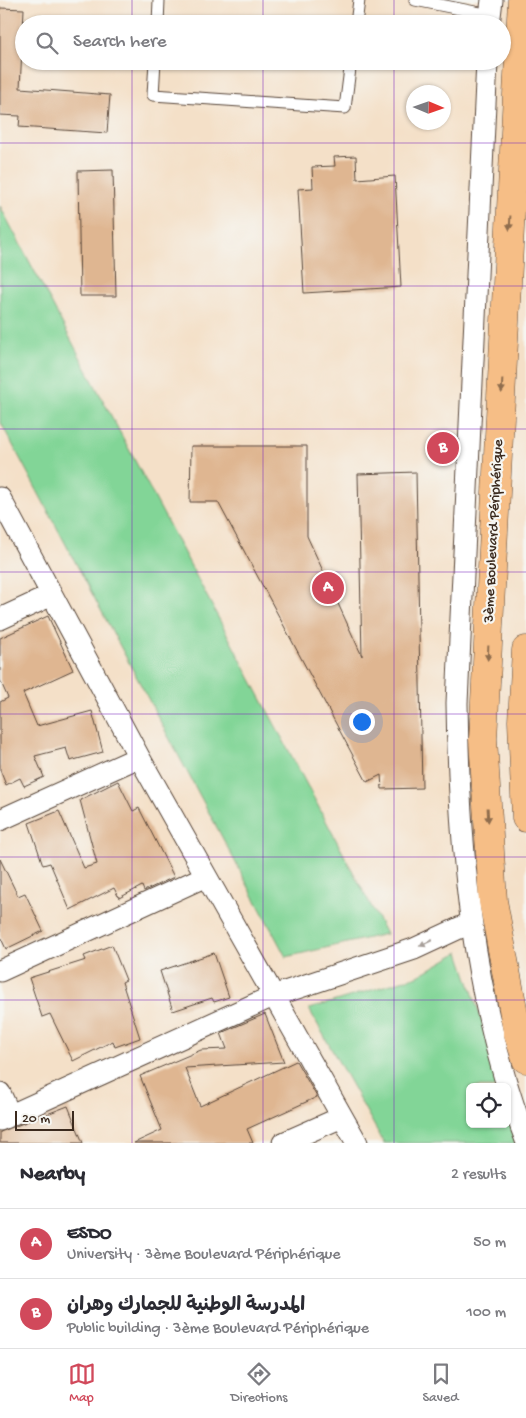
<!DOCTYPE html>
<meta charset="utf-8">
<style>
body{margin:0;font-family:"Gochi Hand","Playpen Sans Arabic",sans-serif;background:#f7f7f7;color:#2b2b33}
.controls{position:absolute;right:15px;bottom:15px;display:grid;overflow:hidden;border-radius:8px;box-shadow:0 1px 4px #0004}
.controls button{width:45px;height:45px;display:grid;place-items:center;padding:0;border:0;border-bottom:1px solid #e1e1e2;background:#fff;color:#2b2b33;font:25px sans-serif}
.compass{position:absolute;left:406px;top:85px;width:45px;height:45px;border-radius:50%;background:#fff;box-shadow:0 1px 4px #0004;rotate:92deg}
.scale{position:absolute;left:15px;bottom:12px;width:59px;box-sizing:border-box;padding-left:5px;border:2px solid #3b2a1e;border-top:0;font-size:14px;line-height:18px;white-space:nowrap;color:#3b2a1e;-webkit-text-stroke:4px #f6f6f2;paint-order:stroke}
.you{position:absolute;left:361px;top:721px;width:18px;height:18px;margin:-12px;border:4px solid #fff;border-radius:50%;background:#1a73e8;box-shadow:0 0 0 8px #1a73e833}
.badge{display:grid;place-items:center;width:32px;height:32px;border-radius:50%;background:#d1495b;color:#fff;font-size:16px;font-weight:700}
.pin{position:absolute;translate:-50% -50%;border:2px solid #fff;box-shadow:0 1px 5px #0006}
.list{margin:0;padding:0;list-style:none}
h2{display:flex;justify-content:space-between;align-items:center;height:65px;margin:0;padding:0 20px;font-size:21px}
h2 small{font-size:16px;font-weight:400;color:#7c7c81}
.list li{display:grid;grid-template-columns:32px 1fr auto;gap:15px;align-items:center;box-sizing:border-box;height:70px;padding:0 20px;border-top:1px solid #e1e1e2}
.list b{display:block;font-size:19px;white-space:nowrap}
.list p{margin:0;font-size:16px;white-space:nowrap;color:#7c7c81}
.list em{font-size:16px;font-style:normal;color:#7c7c81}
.icon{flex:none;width:28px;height:28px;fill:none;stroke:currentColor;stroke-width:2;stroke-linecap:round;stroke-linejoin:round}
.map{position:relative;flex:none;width:526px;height:1143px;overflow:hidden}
.search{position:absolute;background:#fff;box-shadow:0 1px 4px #0004;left:15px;right:15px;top:15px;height:55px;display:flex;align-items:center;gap:12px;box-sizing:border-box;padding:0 18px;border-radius:28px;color:#7c7c81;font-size:19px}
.sheet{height:205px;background:#fff}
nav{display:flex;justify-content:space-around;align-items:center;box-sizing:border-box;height:70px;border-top:1px solid #e1e1e2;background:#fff;font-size:14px;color:#7c7c81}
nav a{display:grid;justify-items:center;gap:2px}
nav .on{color:#d1495b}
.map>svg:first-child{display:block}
.green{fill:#82d597;stroke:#5e805a}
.building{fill:#dfb691}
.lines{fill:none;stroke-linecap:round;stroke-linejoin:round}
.lane-casing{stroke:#574538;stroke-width:13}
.street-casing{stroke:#574538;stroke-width:23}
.highway-casing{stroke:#574538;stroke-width:29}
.lane{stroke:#fff;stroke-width:11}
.street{stroke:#fff;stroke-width:21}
.highway{stroke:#f6be86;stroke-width:28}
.oneway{fill:#8f6d4d}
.oneway2{fill:#a79f9a}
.grid{fill:none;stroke:#7b2cbf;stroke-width:1;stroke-opacity:0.55}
.labels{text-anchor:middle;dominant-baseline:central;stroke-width:4.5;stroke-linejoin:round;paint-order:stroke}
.street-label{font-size:15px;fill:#3b2a1e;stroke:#f6f6f2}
</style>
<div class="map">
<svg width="526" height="1143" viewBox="0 0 526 1143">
<rect width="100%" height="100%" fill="#f6f6f2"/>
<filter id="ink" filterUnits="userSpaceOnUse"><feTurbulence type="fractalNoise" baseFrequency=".02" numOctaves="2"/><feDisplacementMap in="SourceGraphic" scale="10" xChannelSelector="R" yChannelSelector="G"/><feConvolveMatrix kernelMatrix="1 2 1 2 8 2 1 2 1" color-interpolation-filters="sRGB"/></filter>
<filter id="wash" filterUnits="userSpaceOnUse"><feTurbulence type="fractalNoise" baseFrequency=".0096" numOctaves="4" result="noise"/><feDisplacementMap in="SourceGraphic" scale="20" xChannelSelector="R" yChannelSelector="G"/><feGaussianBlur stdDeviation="1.12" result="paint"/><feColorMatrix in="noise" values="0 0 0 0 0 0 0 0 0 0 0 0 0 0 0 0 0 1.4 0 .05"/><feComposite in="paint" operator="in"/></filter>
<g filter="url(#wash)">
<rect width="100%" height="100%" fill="#f4e0c8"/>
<path class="green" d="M0 206 386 934 286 957 0 421Z
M459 952 504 1087H470V1124H507V1095L524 1143H384L309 1009 418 976Z"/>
<g id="blocks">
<path class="building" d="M0 8 24 9 20 88 110 95 107 133 19 127 20 116 0 115Z
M356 156 357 179 395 176 401 287 304 293 298 189 313 188 312 167 335 166 334 157Z
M113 170 116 296H80L78 171Z
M191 446H307V536L362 656 358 474 416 472 422 788 382 789 381 775 367 782 218 502H190Z
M48 616 73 670 23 693 37 726 92 711 103 752 70 761 66 748 35 756 44 777 24 786 20 778 6 785 0 770V702L8 698 0 680V638Z
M118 781 133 811 139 808 174 877 144 891 142 886 119 898 114 888 70 910 50 863 43 865 29 823 59 811 84 868 97 864 80 800Z
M0 859 18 896 25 893 43 931 6 949 0 936Z
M112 945 126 980 122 982 140 1038 115 1047 113 1041 73 1061 50 1014 42 1017 29 978 86 960 84 956Z
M214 953 229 997 214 1002 212 998 173 1011 160 971Z
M265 1014 284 1062 185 1068 200 1106 296 1061 317 1097 247 1129 253 1143H134L162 1130 140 1076 201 1050 227 1049 221 1033Z
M68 1106 83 1143H0V1132Z"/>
</g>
</g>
<g filter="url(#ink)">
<use href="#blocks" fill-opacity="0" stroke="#574538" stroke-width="1"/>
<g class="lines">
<g class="lane-casing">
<path id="lane" d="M415 0 490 15
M158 24 159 0
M356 24 359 0
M155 61 153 95 345 108 351 61"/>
</g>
<g class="street-casing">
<path id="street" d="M489 24 492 0
M487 61 457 703C459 852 472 1000 526 1140
M0 498 139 757 357 1143
M0 619 52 595
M0 820 139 757
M0 971 206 876
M0 1093 10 1115
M0 1120 273 996 414 949 470 923
M283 1143 342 1117"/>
</g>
<g class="highway-casing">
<path id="highway" d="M522 0 483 739 493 901 517 1030 526 1059
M526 650 522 721 526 818"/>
</g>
<use href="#lane" class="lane"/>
<use href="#street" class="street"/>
<use href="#highway" class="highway"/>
</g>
<defs><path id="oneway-solid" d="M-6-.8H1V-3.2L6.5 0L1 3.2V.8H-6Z" transform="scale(1.25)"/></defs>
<g class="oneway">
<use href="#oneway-solid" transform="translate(510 223) rotate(93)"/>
<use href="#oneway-solid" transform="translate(502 386) rotate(93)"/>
<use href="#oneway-solid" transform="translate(488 653) rotate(93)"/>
<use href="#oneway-solid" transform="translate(488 815) rotate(87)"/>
</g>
<use class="oneway2" href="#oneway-solid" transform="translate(426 943) rotate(155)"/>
</g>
<path class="grid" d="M132 0V24M263 0V24M394 0V24M132 61V1143M263 61V1143M394 61V1143M0 143H526M0 286H526M0 429H526M0 572H526M0 714H526M0 857H526M0 1000H526"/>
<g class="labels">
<g class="street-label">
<text transform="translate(494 531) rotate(-87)">3ème Boulevard Périphérique</text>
</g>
</g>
</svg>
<div class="controls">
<button><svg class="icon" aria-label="locate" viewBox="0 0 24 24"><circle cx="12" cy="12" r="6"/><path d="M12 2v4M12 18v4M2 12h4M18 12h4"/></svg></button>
</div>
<svg class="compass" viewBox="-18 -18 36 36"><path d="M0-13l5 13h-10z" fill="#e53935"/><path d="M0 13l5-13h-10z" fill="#7c7c81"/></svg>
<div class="scale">20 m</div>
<div class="you"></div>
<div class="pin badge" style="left:328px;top:588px">A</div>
<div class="pin badge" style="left:443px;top:448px">B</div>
<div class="search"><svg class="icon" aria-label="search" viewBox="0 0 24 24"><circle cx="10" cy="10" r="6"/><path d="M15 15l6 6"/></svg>Search here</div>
</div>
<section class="sheet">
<h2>Nearby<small>2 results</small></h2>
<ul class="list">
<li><span class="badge">A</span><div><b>ESDO</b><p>University · 3ème Boulevard Périphérique</p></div><em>50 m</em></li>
<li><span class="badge">B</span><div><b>المدرسة الوطنية للجمارك وهران</b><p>Public building · 3ème Boulevard Périphérique</p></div><em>100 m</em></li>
</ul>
</section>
<nav>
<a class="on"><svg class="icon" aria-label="map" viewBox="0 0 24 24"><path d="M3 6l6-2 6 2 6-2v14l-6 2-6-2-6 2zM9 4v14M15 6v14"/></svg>Map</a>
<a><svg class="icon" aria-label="directions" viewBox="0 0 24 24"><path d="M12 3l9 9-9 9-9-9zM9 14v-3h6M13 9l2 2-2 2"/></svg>Directions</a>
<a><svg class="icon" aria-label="saved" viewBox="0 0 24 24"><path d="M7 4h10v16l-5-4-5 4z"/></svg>Saved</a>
</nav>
